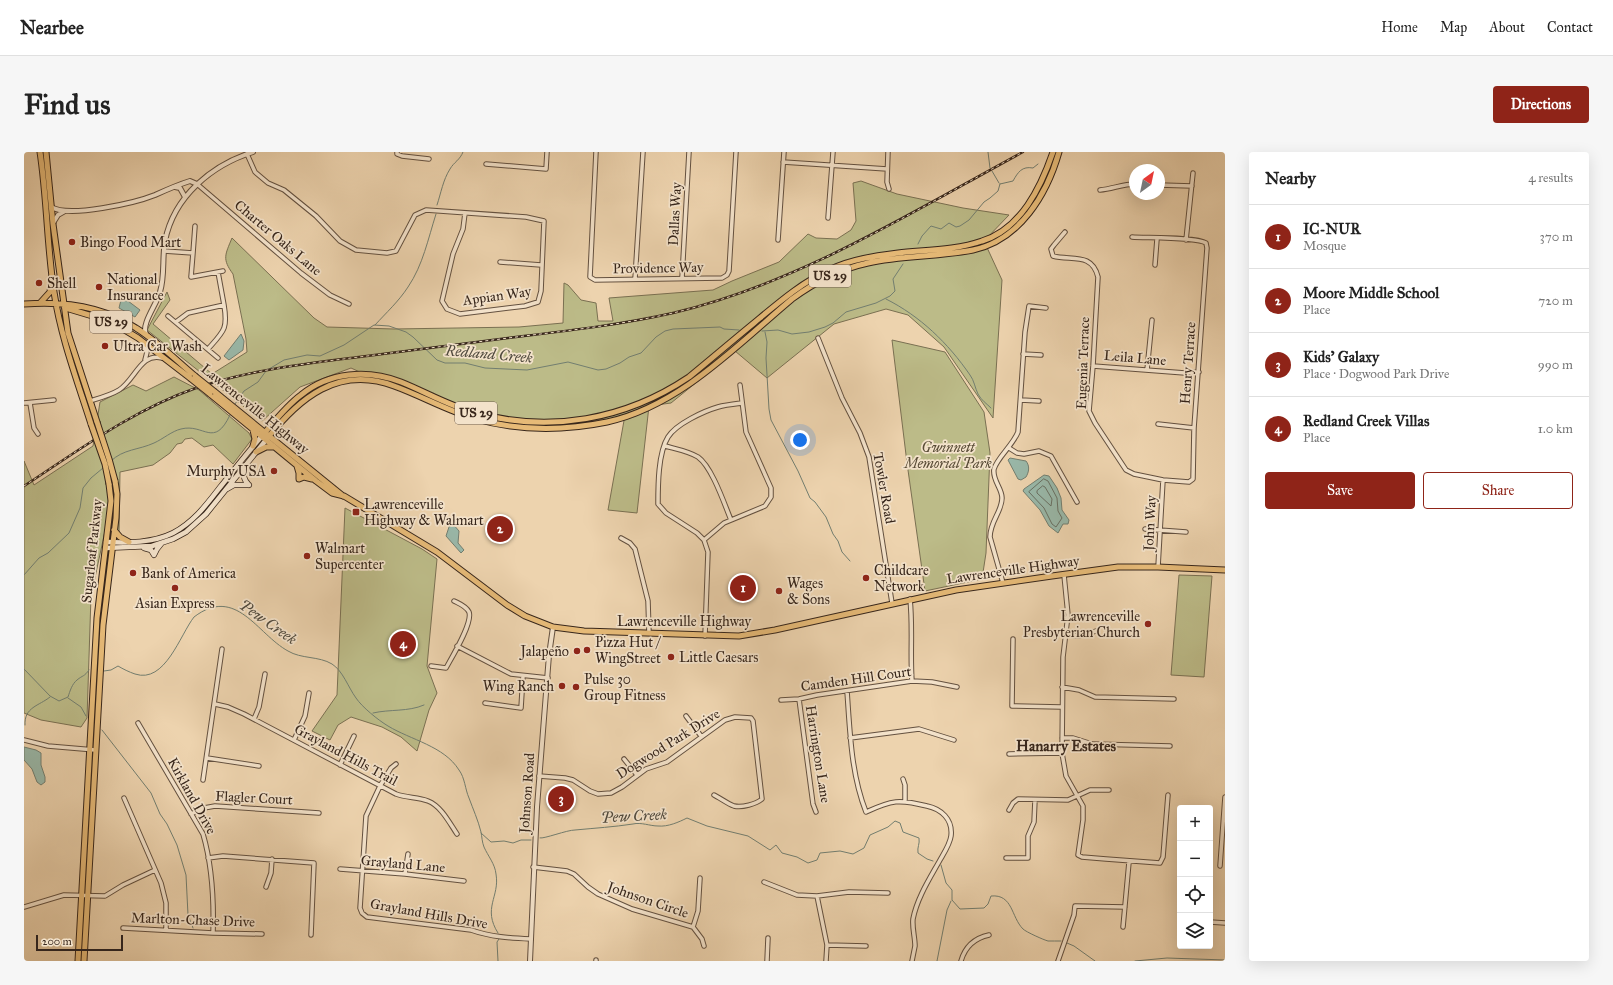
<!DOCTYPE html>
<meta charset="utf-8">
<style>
body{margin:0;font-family:"IM FELL Great Primer",serif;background:#f6f6f6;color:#222}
.controls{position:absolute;right:12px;bottom:12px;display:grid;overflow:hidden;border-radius:4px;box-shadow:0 4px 16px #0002}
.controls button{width:36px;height:36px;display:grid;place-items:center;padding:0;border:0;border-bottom:1px solid #e0e0e0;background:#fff;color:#222;font:20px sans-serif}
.compass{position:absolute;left:1105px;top:12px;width:36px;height:36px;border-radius:50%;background:#fff;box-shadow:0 4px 16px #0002;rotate:33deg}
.scale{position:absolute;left:12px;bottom:10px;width:87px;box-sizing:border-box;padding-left:4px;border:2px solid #37261b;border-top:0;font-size:11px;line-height:14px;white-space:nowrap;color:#37261b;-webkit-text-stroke:3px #f3e2ca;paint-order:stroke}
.you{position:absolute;left:776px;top:288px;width:14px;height:14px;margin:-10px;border:3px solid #fff;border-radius:50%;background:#1a73e8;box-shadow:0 0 0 6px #1a73e833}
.badge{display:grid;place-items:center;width:26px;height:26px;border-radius:50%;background:#8f2418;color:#fff;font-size:13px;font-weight:700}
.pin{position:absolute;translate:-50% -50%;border:2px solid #fff;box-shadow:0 1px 4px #0006}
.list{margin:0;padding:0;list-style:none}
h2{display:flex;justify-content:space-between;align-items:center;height:52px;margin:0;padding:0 16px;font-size:17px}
h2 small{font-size:13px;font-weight:400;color:#767676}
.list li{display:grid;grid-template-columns:26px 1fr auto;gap:12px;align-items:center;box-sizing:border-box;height:64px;padding:0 16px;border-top:1px solid #e0e0e0}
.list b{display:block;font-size:15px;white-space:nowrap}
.list p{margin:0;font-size:13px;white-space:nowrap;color:#767676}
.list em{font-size:13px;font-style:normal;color:#767676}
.actions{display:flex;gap:8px;padding:12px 16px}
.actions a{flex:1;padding:9px 0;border:1px solid #8f2418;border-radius:4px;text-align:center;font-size:14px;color:#8f2418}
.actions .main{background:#8f2418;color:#fff}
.icon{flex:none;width:22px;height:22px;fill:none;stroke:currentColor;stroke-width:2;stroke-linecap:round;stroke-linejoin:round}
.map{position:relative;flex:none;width:1201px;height:809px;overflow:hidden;border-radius:4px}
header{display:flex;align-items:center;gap:24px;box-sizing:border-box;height:56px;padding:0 20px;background:#fff;border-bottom:1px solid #e0e0e0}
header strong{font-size:19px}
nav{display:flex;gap:22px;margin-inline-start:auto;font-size:14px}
.intro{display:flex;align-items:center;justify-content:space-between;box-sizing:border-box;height:96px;padding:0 24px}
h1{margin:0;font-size:28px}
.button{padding:10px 18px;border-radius:4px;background:#8f2418;color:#fff;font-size:14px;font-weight:700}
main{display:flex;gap:24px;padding:0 24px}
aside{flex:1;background:#fff;border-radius:4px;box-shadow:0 4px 16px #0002}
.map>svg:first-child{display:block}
.green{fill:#bcbb88;stroke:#7a7052}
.water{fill:#99b8a9;stroke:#727e70}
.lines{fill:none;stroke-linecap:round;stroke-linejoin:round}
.shore{stroke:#686f62;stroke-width:1}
.stream{stroke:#727e70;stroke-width:1}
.minor-casing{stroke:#645140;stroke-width:5.5}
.tertiary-casing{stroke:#645140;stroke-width:6}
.secondary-casing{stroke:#37261b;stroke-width:6}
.primary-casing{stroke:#37261b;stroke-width:7}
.minor{stroke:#f3e2ca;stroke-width:3.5}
.tertiary{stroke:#f3e2ca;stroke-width:4}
.secondary{stroke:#f3e2ca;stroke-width:4.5}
.primary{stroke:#e6ba77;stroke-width:5}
.rail-casing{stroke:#37261b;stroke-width:2.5}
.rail{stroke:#f3e2ca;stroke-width:1;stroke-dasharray:3;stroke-linecap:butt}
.primary-bridge-casing{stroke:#37261b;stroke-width:7;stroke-linecap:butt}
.primary-bridge{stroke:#e6ba77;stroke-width:5}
.poi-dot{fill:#8f2418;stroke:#f3e2ca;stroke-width:1.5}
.labels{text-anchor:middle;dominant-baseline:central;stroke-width:3.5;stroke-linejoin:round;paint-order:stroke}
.shield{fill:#f3e2ca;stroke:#6f5e50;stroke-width:1}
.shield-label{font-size:13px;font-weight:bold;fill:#37261b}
.street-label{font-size:14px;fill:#37261b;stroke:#f3e2ca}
.poi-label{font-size:14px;fill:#37261b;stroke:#f3e2ca;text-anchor:start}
.park-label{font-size:14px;font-style:italic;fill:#584b36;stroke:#f3e2ca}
.water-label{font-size:15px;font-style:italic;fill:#504a3e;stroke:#f3e2ca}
.neighbourhood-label{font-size:15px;font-weight:bold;fill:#37261b;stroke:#f3e2ca}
</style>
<header>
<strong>Nearbee</strong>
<nav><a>Home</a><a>Map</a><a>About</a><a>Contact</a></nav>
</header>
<div class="intro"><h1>Find us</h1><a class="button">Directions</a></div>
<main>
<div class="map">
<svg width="1201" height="809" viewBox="0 0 1201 809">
<rect width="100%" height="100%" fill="#edd3ae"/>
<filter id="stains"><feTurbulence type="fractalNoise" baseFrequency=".005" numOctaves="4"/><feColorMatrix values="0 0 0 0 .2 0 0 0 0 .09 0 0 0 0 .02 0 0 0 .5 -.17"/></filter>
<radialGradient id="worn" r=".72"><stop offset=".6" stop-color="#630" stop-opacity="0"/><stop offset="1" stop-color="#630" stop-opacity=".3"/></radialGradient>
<path class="green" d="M837 29 873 42 939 56 985 63 960 89 978 128 969 266 920 195 884 163 862 157 810 172 743 226 711 199 647 251 625 254 613 361 584 358 601 263 580 270 485 276 387 243 327 216 276 235 238 269 123 178 143 140 146 148 129 172 188 222 223 200 222 187 209 122C198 107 201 103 208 86L290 166 303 175 370 177 495 175 539 171 540 131 544 133 557 148 572 151 574 169H589L585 146 689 138 708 129 755 110 784 82 792 86 813 87 827 78 832 69 829 31Z
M868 188 921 200 960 260 966 301 962 401 958 427 901 439 883 311Z
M150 225 175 238 225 281 228 287 209 312 189 293 180 295 168 286 161 287 158 291 153 292 146 301 129 313 96 320 95 382 81 379 67 444 63 566 57 575 17 568 0 561V309L10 333 69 294 76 250 109 233 122 239Z
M321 356 398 397 413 407 403 514 413 541 405 558 393 599 377 585 358 575 327 565 314 573 306 588 288 579 313 543Z
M1155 423 1188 424 1180 525 1147 523Z"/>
<path class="water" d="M97 148 104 149 116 158 111 165 95 156Z
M217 182 220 189 219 198 205 208 200 204Z
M986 306 1002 309C1006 314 1005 320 1002 325L997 328 994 327 984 308Z
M1020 323 1025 324 1033 336 1037 346 1038 358 1045 368 1044 372H1039L1034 381 1025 374 1016 358 999 339 1000 337Z
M428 371 435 379 434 391 440 398 437 401 422 384 426 372Z
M0 595 12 598 17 601V613L21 625V630L17 633 13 630 8 617 0 608Z"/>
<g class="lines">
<path class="shore" d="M1020 327 1024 329 1033 346 1034 359 1038 366 1032 375 1028 372 1020 356 1005 340Z
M1019 334 1021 335 1028 347 1027 354 1013 341V339Z"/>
<path class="stream" d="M964 0 966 16
M968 19 975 31
M976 32 989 29C994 20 998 14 1009 16L1014 12
M413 53C417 41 419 28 426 17 430 10 436 8 439 0
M894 92 898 84 907 74 917 77 925 71 932 75 936 74 945 68 960 50 966 46 974 39 976 32
M862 147C896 164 924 191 946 223 950 228 951 236 954 242 957 248 963 252 967 256
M351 173C362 161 375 149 384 135 399 113 404 87 412 62
M738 179 754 178 768 182 785 180 801 175 809 171 822 160 852 151 866 144 871 139 869 127 879 112
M741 180 743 190 742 206 745 257 747 268 774 319 786 346 791 350 802 365 809 382 814 389 818 400 826 409
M245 217 260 208 283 203 296 204 320 193 350 173 365 174 382 180 389 185 413 208 421 211H441L461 216 503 218 544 210 574 218 582 217 596 211 605 205 617 201 632 185 641 179 649 177 696 175 700 177 715 178
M211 252 220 239 234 230 242 219
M87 309C99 297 115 298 130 291 139 287 148 279 157 277 180 271 190 297 206 263
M0 423 15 406 24 401 45 381 56 356 59 336 67 326 79 316
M0 517 26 544 35 549 44 545C46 539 48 532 53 528 59 523 60 525 65 518
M80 519 87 518 94 514C99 517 105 520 111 522 141 532 156 483 170 465 212 433 233 482 264 499 277 507 295 504 308 512 319 519 324 535 332 546 338 555 354 568 364 574 387 588 420 594 435 618 441 626 441 637 445 646 449 657 454 668 457 680 458 685 458 690 460 695 464 704 471 712 472 722 476 745 458 756 474 781
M44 546 57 555 62 564
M349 561C366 557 384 560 400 553
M1 573C0 555 15 554 26 545
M78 578 127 641 136 662 143 672 153 693 162 723 164 763 169 776
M457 681 467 690 480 689 489 691 497 688H507
M516 686C520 687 543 678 551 678 572 676 589 675 609 672 617 670 626 674 634 674 644 675 655 670 663 666L683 674 724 684 746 698 752 693 758 701 773 705 784 711 793 708 796 701 816 699 829 702 840 696 846 683 864 675 871 669 876 671 879 680 895 686C896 692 893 695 894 701L903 707 909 709
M917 713 922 731 928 738V748L936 757 960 756 964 752 967 744C989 742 987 765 999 777 1002 780 1020 788 1024 789 1028 789 1033 789 1037 789
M1043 791 1050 794 1071 809
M474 809 473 790 475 787
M913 809 923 758 927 749
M1111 809 1143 806 1201 808"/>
<g class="minor-casing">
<path id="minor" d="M373 0V2L378 4 405 7
M572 0 566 125 571 128 698 126 703 123 705 119 712 0
M864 0 863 30 865 37
M223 2 231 20 244 31 260 38 292 64 316 89 332 98 363 101 372 99 391 63 402 58 502 65 520 69 517 139 514 150 501 154 436 162 423 157 418 149 429 102 439 77 441 61
M759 10 863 17
M462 12 522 17 523 0
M173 32 277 121 306 143 325 152
M1135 33 1168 34
M1076 38C1088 37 1099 32 1111 32
M804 66 809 0
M1041 80 1030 93 1027 97 1029 104C1047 109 1068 100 1074 125L1069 214 1065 259 1071 271 1102 318 1110 322 1139 328 1165 330 1169 327 1170 276 1183 96 1182 91C1173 85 1122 86 1108 85
M754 88 760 0
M1162 88 1169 21
M140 99 169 101 171 74
M169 101 167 125 199 119
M476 110 517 113
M1131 113 1133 87
M194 120 200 153
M658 126 665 0
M611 127 619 0
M144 164 194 206
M152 170 164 161 200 153C204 177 200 179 184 197
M794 186 818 246 836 281 845 305 868 451
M118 190 123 200 121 208
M999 202 1017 203
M1069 214 1161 221 1175 220
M1123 218 1128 168
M997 248 1015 249
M66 249C76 246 87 243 95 238 111 228 117 200 138 206
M0 251 30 248
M6 251 10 276 14 282
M1134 272 1170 276
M641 294C652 297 664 299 674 305 688 315 700 351 707 368
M985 296 993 301 1000 302 1015 299 1027 304 1053 350
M1121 377 1162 380
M597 386 606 391 611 397 624 449 625 481
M680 388 700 371 741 354 747 345V336L722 280 716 233
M1134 415 1139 328
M1040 423 1044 463 1039 505 1038 601 1042 624 1059 654V668L1054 703 1058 705 1082 707 1136 711 1139 705 1144 643
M979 431 966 385C966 369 978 360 978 346 978 336 968 328 970 317 973 306 989 293 994 280L1001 180 1005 154 1022 156
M886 447C889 475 886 502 888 529
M1043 483 1056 484 1072 479
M681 484 684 400 680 388 673 381 642 361 634 352C634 334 634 301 644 285 652 272 680 259 694 255 701 253 710 252 718 251
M989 487 988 554 1037 555
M433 494 487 522 524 526
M407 514 422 516C428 505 449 471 445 460 442 454 436 452 430 449
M1038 535 1055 538 1071 545 1150 547
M823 539C826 580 827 622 842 660 868 648 875 647 903 654 917 657 929 667 927 684 926 692 920 701 916 708 906 726 893 746 889 767 888 776 891 785 891 794 890 799 889 804 888 809
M775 547 789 652 792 660
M757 548 775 547 793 543 888 529 908 530 933 535
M461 551 497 556 499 524
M191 552 204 555 220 562 372 642C383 646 394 645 404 649 417 654 425 670 433 682
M662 564 677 584
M230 567 235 555 241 522
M114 571 179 682C188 713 190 749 189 781
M826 586 895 577 930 588
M1038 586H1049L1068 592 1146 594
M0 588 24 594 71 598
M270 588 281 564 285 541
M985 602 1038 601
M183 606 235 614
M600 607 613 623
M372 612 367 616 356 634 342 664 336 756 338 761 343 765 447 778C467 785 486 786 507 787
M316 613 330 584
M515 624 541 626 549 628 566 639 574 642 587 641 598 635 622 617 643 610 701 568 711 565 727 566 729 569 738 647C732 652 718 656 710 654 704 652 696 646 690 643
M879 627 881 633V648
M179 628 198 497
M100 646 137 731 142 751V778
M985 658 989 651 994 647 1044 648 1066 638H1085
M167 662 180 656 191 654 295 661
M184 706 199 704 290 711 287 783
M982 706H1004V684L1010 670 1011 648
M1196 714 1201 645
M509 715 543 719 550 722 564 735 574 742 608 757 669 775 678 787 680 794
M316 717 381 722 440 729
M381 722 384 702
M740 730 773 743 793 744 825 740 864 741
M242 735 247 721 248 707
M793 744 803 793 802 809
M0 755 40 743 81 744 99 733 131 718
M1186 770 1201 771
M669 775 674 759 676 726
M1099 775 1105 710
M99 776 189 781 238 782
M803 793 842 794
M572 809V808
M743 809 744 786
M937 809C941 795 951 786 965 783
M1034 809 1050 763 1051 754 1101 755"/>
</g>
<g class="tertiary-casing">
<path id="tertiary" d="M151 35 156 36 161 45
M27 55C45 66 111 51 131 43 142 38 153 33 166 29L173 32
M29 71 34 63 41 59
M122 182C117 172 133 152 136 140 141 124 138 106 141 89 150 44 188 13 229 0
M506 809 513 655 525 503 529 475"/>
</g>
<g class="secondary-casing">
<path id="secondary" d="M221 315C219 323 219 327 225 333
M203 337 210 333H225
M82 390C104 391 129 391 149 381 170 370 183 352 197 334 210 318 223 301 238 284
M82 396 128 394 149 387 162 380 182 362 242 288
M120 396 127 398 130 403 133 397 137 392"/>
</g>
<g class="primary-casing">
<path id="primary" d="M16 0C23 46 23 94 30 140 37 186 53 228 67 272
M22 0 29 72 44 181 73 270
M16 151 26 140 27 132
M0 152C38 149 79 154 112 176 133 189 152 208 171 224
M40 153 45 157 75 166 94 174 114 186 166 226
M191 240 319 344
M186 242 292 329 308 341 320 344 413 400 483 453 501 464 529 475 560 479 715 484 751 478 932 438 1028 424 1094 415H1134L1201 418
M229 278 231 287 229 294
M238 284C250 270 262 254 277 243 305 220 343 217 377 230 402 240 425 254 452 261 526 281 601 268 665 225 687 207 708 189 730 171 754 151 778 130 807 117 828 107 851 104 874 101 902 98 932 98 958 89 997 77 1017 35 1029 0
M242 288C275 246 314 213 370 234 398 244 423 259 452 267 495 279 539 279 583 270 656 254 713 193 768 147 791 130 816 117 844 111 878 103 915 105 949 98 996 88 1023 42 1035 0
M232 300 242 295H250
M273 314 275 321V327L280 325 288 327
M90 378 96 385 105 390
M54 809 73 466 87 349 85 332
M60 809 79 473 92 366 93 342 91 329"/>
</g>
<use href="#minor" class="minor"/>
<use href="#tertiary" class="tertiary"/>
<use href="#secondary" class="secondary"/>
<use href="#primary" class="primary"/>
<g class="rail-casing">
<path id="rail" d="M0 334C55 298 109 258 172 236 225 218 280 212 335 205 390 198 445 191 500 184 550 178 600 172 649 161 775 131 886 61 999 0"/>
</g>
<use href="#rail" class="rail"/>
<g class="primary-bridge-casing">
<path id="primary-bridge" d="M171 224 191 240
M166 226 186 242
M73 270 85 307 91 329
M67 272 81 312 85 332"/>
</g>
<use href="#primary-bridge" class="primary-bridge"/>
</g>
<g class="poi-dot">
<circle cx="48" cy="90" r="4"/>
<circle cx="15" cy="131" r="4"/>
<circle cx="75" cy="135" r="4"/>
<circle cx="81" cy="194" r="4"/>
<circle cx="250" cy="319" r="4"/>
<rect x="328" y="356" width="8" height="8" rx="2"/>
<circle cx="283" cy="404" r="4"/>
<circle cx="109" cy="421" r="4"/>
<circle cx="842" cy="426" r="4"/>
<circle cx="151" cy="436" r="4"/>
<circle cx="755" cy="439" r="4"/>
<circle cx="1124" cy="472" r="4"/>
<circle cx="563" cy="498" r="4"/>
<circle cx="553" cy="499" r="4"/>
<circle cx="647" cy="505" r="4"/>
<circle cx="538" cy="534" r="4"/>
<circle cx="552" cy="535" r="4"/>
</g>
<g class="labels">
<g class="shield">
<rect x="785" y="113" width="42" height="22" rx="3"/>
<rect x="66" y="159" width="42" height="22" rx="3"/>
<rect x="431" y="250" width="42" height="22" rx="3"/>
</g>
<g class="shield-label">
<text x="806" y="124">US 29</text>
<text x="87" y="170">US 29</text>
<text x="452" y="261">US 29</text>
</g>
<g class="street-label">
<text transform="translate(651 62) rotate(-87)">Dallas Way</text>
<text transform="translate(254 86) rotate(40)">Charter Oaks Lane</text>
<text transform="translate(634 116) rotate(-1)">Providence Way</text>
<text transform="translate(473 144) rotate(-8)">Appian Way</text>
<text transform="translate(1111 206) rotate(5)">Leila Lane</text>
<text transform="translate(1059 211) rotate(-88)">Eugenia Terrace</text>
<text transform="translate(1164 211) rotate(-86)">Henry Terrace</text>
<text transform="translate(231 257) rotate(39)">Lawrenceville Highway</text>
<text transform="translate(860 336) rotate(80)">Towler Road</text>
<text transform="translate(1126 371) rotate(-87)">John Way</text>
<text transform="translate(68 399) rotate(-84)">Sugarloaf Parkway</text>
<text transform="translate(989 418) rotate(-8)">Lawrenceville Highway</text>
<text x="660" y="469">Lawrenceville Highway</text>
<text transform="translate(832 527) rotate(-8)">Camden Hill Court</text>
<text transform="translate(644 592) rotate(-32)">Dogwood Park Drive</text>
<text transform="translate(794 602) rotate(81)">Harrington Lane</text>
<text transform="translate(322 603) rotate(28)">Grayland Hills Trail</text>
<text transform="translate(503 641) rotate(-86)">Johnson Road</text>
<text transform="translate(168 644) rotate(61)">Kirkland Drive</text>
<text transform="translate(230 646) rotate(3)">Flagler Court</text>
<text transform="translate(379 712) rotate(5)">Grayland Lane</text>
<text transform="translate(624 748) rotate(19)">Johnson Circle</text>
<text transform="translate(405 762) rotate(10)">Grayland Hills Drive</text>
<text transform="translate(169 768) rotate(2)">Marlton-Chase Drive</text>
</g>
<g class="poi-label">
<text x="56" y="90">Bingo Food Mart</text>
<text x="83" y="127">National<tspan x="83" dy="16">Insurance</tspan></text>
<text x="23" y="131">Shell</text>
<text x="89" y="194">Ultra Car Wash</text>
<text x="242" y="319" text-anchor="end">Murphy USA</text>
<text x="340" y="352">Lawrenceville<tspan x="340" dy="16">Highway &amp; Walmart</tspan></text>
<text x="291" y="396">Walmart<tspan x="291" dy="16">Supercenter</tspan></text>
<text x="850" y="418">Childcare<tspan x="850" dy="16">Network</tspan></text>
<text x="117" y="421">Bank of America</text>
<text x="763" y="431">Wages<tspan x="763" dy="16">&amp; Sons</tspan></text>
<text x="151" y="451" text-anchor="middle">Asian Express</text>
<text x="1116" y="464" text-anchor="end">Lawrenceville<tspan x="1116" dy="16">Presbyterian Church</tspan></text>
<text x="571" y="490">Pizza Hut /<tspan x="571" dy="16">WingStreet</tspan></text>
<text x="545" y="499" text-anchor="end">Jalapeño</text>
<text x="655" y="505">Little Caesars</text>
<text x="560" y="527">Pulse 30<tspan x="560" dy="16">Group Fitness</tspan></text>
<text x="530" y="534" text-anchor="end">Wing Ranch</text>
</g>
<g class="park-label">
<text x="924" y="295">Gwinnett<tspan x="924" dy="16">Memorial Park</tspan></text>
</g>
<g class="water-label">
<text transform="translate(465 202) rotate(5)">Redland Creek</text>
<text transform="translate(244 470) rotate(35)">Pew Creek</text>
<text transform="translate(610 664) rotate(-3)">Pew Creek</text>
</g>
<g class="neighbourhood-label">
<text x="1042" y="594">Hanarry Estates</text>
</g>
</g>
<rect width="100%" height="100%" filter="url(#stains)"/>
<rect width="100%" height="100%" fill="url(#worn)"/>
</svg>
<div class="controls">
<button>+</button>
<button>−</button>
<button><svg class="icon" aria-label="locate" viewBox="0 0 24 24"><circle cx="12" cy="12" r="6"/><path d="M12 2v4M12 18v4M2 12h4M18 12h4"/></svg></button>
<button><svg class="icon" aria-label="layers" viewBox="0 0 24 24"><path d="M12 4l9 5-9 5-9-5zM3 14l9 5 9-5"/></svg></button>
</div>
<svg class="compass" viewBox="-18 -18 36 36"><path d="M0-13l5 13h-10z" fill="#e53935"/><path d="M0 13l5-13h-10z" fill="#767676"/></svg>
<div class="scale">200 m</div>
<div class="you"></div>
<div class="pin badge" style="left:719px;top:436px">1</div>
<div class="pin badge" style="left:476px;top:377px">2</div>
<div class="pin badge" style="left:537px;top:647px">3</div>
<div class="pin badge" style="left:379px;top:492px">4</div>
</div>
<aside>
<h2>Nearby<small>4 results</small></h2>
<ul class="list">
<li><span class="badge">1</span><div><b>IC-NUR</b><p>Mosque</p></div><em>370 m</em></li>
<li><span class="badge">2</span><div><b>Moore Middle School</b><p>Place</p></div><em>720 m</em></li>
<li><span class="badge">3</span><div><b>Kids' Galaxy</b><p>Place · Dogwood Park Drive</p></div><em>990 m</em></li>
<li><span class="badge">4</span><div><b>Redland Creek Villas</b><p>Place</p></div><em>1.0 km</em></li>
</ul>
<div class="actions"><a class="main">Save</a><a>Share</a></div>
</aside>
</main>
